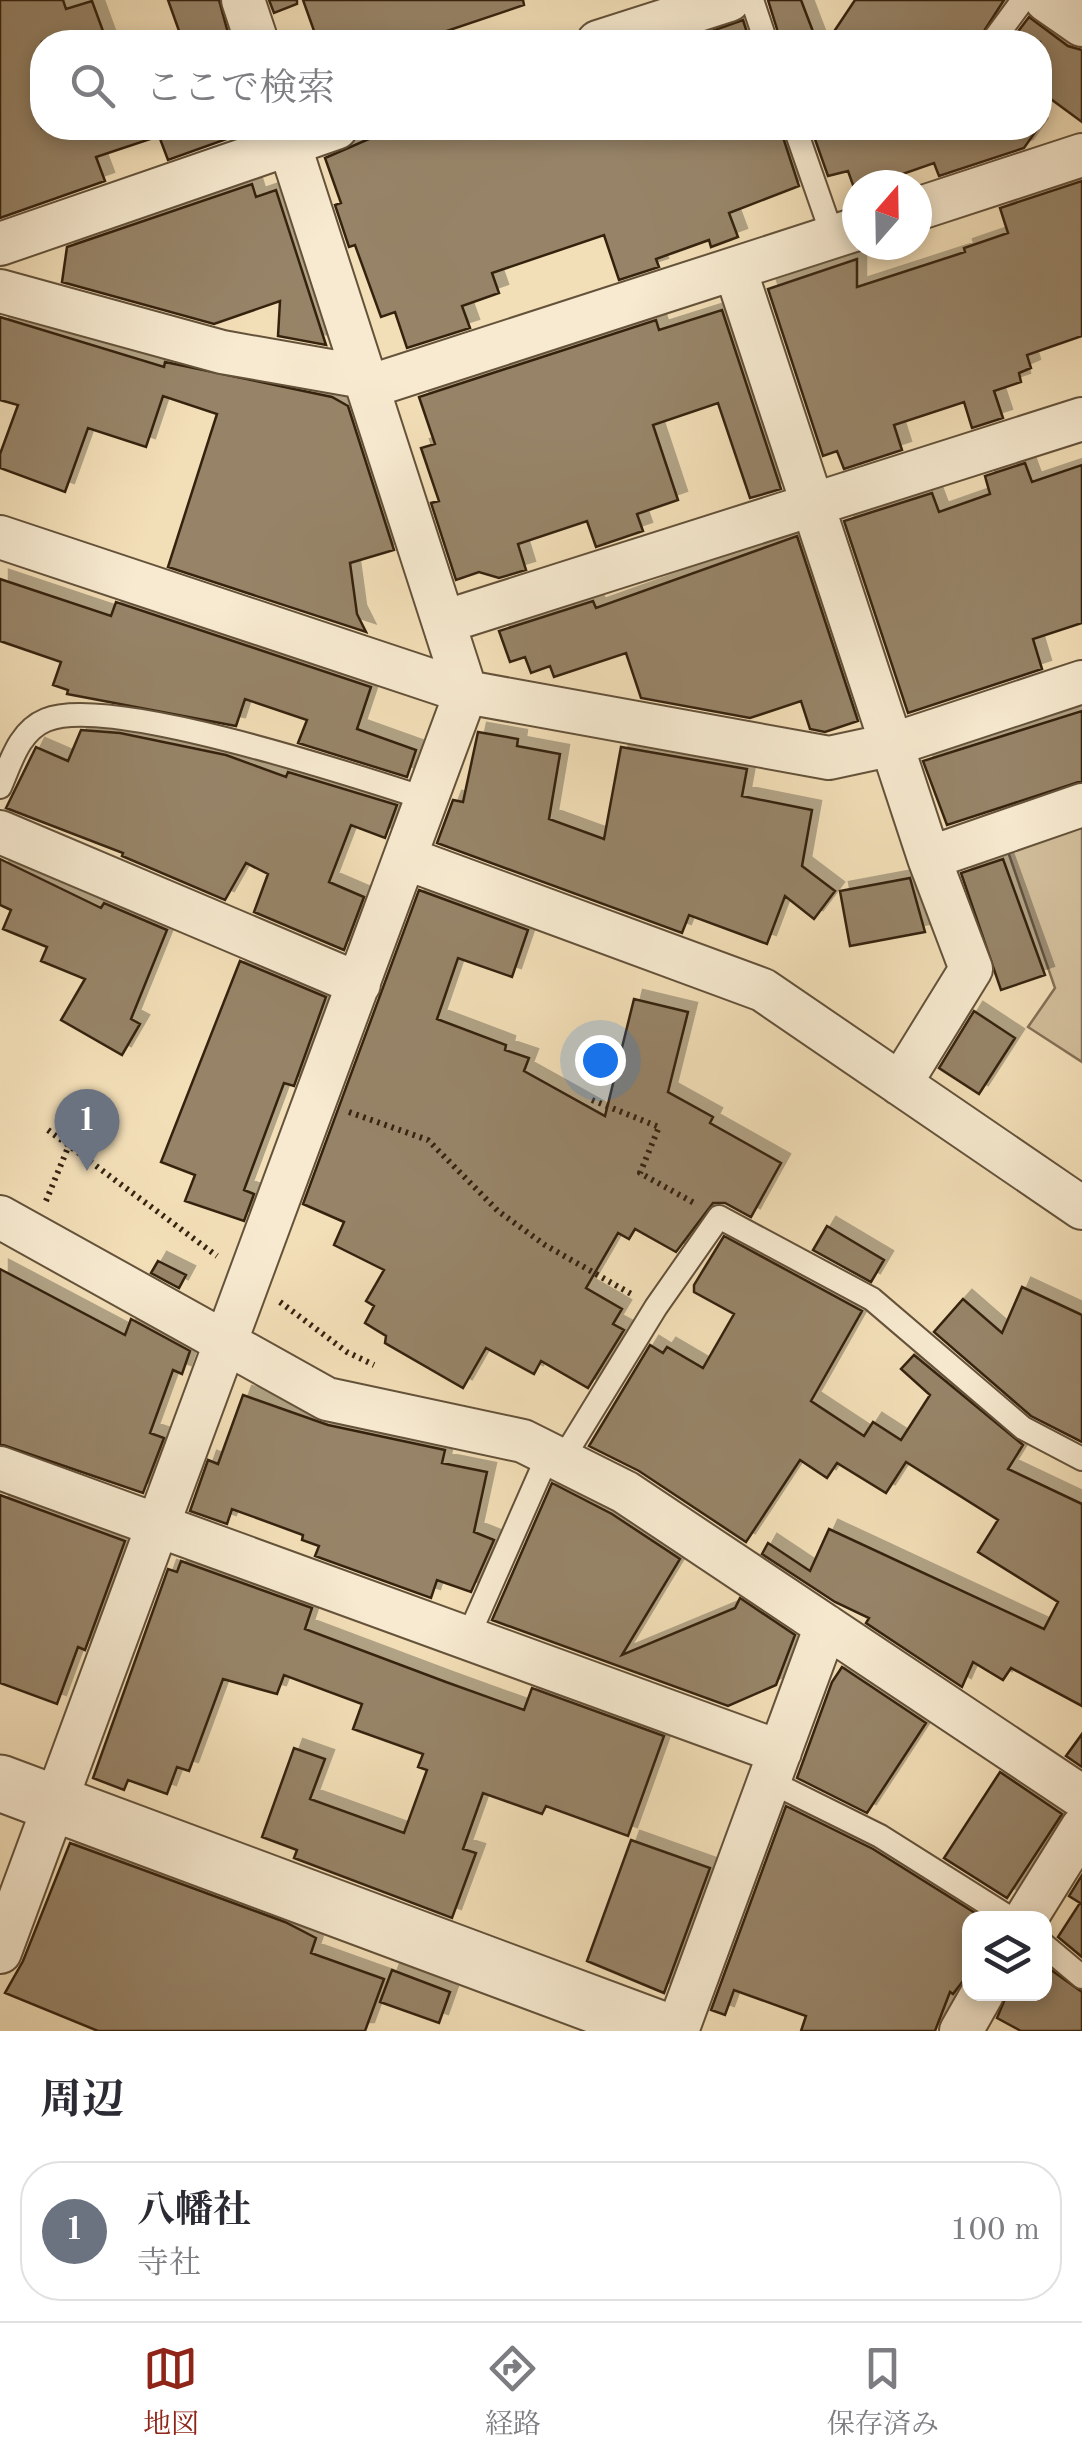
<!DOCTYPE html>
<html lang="ja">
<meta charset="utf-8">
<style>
body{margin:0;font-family:"Old Standard TT","Noto Serif JP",serif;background:#f2f2f3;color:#2b2b33}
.controls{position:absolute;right:30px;bottom:30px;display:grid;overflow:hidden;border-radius:20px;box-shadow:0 5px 15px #0003}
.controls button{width:90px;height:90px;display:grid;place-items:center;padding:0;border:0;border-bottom:2px solid #e1e1e2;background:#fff;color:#2b2b33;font:50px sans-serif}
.compass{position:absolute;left:842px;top:170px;width:90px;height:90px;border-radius:50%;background:#fff;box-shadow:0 5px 15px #0003;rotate:20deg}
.you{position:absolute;left:600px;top:1060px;width:35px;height:35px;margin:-25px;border:8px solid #fff;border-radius:50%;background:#1a73e8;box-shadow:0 0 0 15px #1a73e833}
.badge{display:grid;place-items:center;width:65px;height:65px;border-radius:50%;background:#8f2418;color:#fff;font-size:32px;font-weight:700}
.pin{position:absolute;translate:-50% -82px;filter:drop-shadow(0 2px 5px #0008)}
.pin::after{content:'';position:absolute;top:52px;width:35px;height:30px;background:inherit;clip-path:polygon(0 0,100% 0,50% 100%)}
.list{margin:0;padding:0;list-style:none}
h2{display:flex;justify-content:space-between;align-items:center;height:130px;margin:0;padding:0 40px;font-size:42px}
h2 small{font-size:32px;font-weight:400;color:#7c7c81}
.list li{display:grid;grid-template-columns:65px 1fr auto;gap:30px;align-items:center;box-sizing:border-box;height:140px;margin:0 20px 20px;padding:0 20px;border:2px solid #e1e1e2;border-radius:40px}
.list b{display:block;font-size:38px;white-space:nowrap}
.list p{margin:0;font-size:32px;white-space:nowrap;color:#7c7c81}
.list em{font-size:32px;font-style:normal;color:#7c7c81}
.icon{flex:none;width:55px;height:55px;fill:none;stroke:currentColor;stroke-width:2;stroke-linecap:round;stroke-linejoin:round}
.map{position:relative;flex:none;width:1082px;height:2031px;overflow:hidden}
.search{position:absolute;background:#fff;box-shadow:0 5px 15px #0003;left:30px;right:30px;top:30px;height:110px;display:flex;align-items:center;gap:25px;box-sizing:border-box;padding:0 35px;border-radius:40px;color:#7c7c81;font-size:38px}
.sheet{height:290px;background:#fff}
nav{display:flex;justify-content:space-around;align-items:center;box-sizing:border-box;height:140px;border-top:2px solid #e1e1e2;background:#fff;font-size:28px;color:#7c7c81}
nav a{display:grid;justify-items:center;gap:5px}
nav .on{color:#8f2418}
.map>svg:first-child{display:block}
.green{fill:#d2be9b;stroke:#847056;stroke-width:2.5}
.building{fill:#978467;stroke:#352311;stroke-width:2.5;filter:url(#shadow)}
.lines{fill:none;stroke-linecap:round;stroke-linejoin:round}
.service-casing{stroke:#64523a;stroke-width:26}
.minor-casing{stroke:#64523a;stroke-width:46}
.tertiary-casing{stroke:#64523a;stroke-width:59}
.path{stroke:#352311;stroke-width:6;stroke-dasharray:2.5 5;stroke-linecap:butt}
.service{stroke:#f7ead0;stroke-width:22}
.minor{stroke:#f7ead0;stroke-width:42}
.tertiary{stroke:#f7ead0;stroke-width:55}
</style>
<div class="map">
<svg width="1082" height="2031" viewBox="0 0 1082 2031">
<defs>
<filter id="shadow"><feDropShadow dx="9" dy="-9" stdDeviation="0" flood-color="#0004"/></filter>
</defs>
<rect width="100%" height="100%" fill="#f2deb7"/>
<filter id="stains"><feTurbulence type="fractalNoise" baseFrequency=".002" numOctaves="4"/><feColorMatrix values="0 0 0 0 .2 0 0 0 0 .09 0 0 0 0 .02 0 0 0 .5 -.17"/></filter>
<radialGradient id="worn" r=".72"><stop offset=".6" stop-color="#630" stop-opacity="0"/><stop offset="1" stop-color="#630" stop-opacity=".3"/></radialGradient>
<path class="green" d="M1082 817V1062L1028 1027 1055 988 1005 843Z"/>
<path class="building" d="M0 0H63L66 9 92 1 107 42H42V128H232L235 136 168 160 159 136 96 157 105 181 0 218Z
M168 0H219L228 33 221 35 224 42H183Z
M269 0H297V4L274 13Z
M303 0H523L524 5 414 42H318Z
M768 0H801L817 42H781Z
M855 0H1004L977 42H827Z
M1029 17 1068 46 1082 50V122L1040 91V42H1010Z
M743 20 750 42H687L686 40Z
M394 128H780L799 186 729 213 738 237 711 247 709 240 656 259 659 267 619 280 604 235 492 273 499 293 462 306 470 328 407 348 395 312 381 317 355 245 349 247 335 205 341 203 325 158Z
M811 128H1038L1024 148 939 176 934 163 871 185H853L848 171 828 176Z
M1082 181V336L1027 355 1031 368 1019 373 1021 382 994 391 1003 418 972 428 964 402 894 425 902 450 844 469 837 451 823 456 768 289 857 259V287L965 252 964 248 1008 233 1000 208Z
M252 184 256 197 276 190 326 345 278 336 280 301 214 324 62 282 67 247Z
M722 310 781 489 750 498 718 403 653 425 678 500 637 514 643 531 596 547 587 521 518 544 526 570 499 578 479 572 456 580 431 503 439 501 421 448 435 444 419 397 656 320 659 330Z
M0 317 164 367 165 362 332 397 348 406 394 550 350 563 357 614 366 632 168 567 217 414 163 396 146 447 88 428 65 492 0 468V454L18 405 0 400Z
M1025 463 1032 482 1082 465V623L1033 639 1042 669 908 713 844 521 932 493 939 512 990 494 985 476Z
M797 536 858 721 825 732 810 729 801 701 750 718 641 698 626 653 554 677 550 666 531 673 525 657 510 662 499 631 593 601 596 608Z
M0 579 111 616 116 602 371 687 357 729 416 750 407 777 298 743 307 720 245 699 236 726 67 694 68 690 53 685 61 662 0 641Z
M1082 711V781L947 825 923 761Z
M81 730 120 733 226 755 286 777 288 772 397 805 385 838 351 825 329 882 364 897 344 950 254 912 268 874 246 863 225 900 122 856 123 853 6 808 36 747 68 761Z
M478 732 518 739 517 746 560 754 549 819 604 839 621 747 747 769 742 796 812 810 802 866 835 891 814 919 785 896 767 944 689 915 682 933 437 843 453 800 463 802Z
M0 859 101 908 104 903 167 930 131 1019 140 1024 122 1055 61 1020 85 979 41 961 47 947 3 929 11 910 0 905Z
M1003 859 1045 975 1001 990 961 873Z
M910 878 925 932 850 946 840 891Z
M419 890 528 930 512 977 458 958 437 1019 506 1045 505 1050 529 1058 524 1071 605 1116 634 999 688 1012 668 1092 713 1117 710 1123 781 1163 751 1217 725 1203H713L676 1252 635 1229 629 1239 618 1233 586 1288 622 1309 613 1324 624 1330 588 1388 541 1361 534 1374 486 1348 463 1388 385 1343 386 1336 365 1323 374 1306 366 1301 384 1270 334 1245 344 1222 303 1204Z
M240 961 326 997 294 1086 284 1083 244 1190 254 1194 244 1221 185 1201 195 1175 161 1162Z
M974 1011 1015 1038 979 1094 939 1068Z
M827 1226 884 1260 871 1282 813 1250Z
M724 1236 862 1311 811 1401 864 1436 873 1422 901 1440 930 1395 901 1369 914 1355 1023 1445 1008 1469 1082 1504V1706L1011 1668 1003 1680 973 1662 962 1687 866 1623 869 1618 835 1602 762 1554 768 1543 810 1571 829 1529 1044 1629 1058 1602 978 1552 998 1520 906 1462 886 1493 837 1463 827 1478 800 1460 746 1542 639 1471 589 1446 650 1345 663 1353 667 1347 703 1368 734 1314 694 1292V1285Z
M158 1261 186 1275 179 1288 151 1273Z
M0 1269 125 1335 131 1319 190 1351 182 1374 173 1370 150 1433 164 1438 143 1493 0 1444Z
M1022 1287 1082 1315V1442L1031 1416 934 1332 963 1299 1002 1333Z
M243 1395 328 1425 445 1450 442 1463 487 1472 474 1532 494 1540 471 1592 437 1580 431 1598 315 1556 319 1546 302 1540 303 1535 232 1509 227 1524 190 1511 208 1460 218 1464Z
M552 1483 612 1514 680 1559 622 1655 735 1608 740 1598 795 1635 776 1685 728 1706 492 1620Z
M0 1495 125 1541 85 1650 78 1647 57 1704 0 1683Z
M181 1561 312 1608 305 1629 446 1682 524 1710 532 1688 664 1736 628 1836 546 1806 542 1814 483 1793 463 1849 476 1853 452 1918 294 1858 297 1850 262 1837 294 1748 325 1759 310 1799 404 1833 427 1770 418 1767 423 1754 353 1729 362 1704 284 1675 277 1694 223 1679 189 1771 177 1767 167 1794 128 1780 124 1790 93 1778 168 1569 177 1572Z
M842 1667 926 1723 867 1813 797 1778 832 1682Z
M1082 1734V1767L1066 1756Z
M1000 1772 1062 1814 1007 1898 944 1858Z
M786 1806 873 1849 983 1918H970V1972L953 1994 950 1992 935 2031H801L806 2016 734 1990 725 2015 711 2010Z
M631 1840 710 1868 664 1993 587 1961Z
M70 1843 285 1922 316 1938 311 1953 384 1979 365 2031H98L5 1993 23 1961Z
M1082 1875V1957L1058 1937 1080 1903 1069 1896Z
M1044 1965 1082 1992V2031H1021L997 2018 1007 1994H1044Z
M392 1970 450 1992 439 2023 380 2002Z"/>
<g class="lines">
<g class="service-casing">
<path id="service" d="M752 0 766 42
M992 42 1023 0
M795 128 833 237
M0 787C11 762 19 731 46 720 109 694 356 776 427 799
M562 1460 656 1307 719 1217 872 1299 1023 1428 1082 1459
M468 1637 549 1453
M769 1781 880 1836 1010 1918
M1044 1945 1082 1977"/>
</g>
<g class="minor-casing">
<path id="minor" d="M243 0 257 42
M1046 0 1082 25
M598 42 729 0
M917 209 1082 155
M0 244 336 128
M735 269 929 858 971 969 900 1084
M0 291 222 352 364 377
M368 387 857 229
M0 537 466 692 829 758 894 744 1082 682
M444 622 1082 419
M0 832 359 984
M405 858 763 990 1082 1208
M929 858 1082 805
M0 1217 327 1399 523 1441 625 1492 1082 1797
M0 1468 780 1752
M1026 1918 1082 1828
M0 1952 466 692 284 128
M677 2031 826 1626
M961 2031 982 1994"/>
</g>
<g class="tertiary-casing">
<path id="tertiary" d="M0 1783 665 2031"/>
</g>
<path class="path" d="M592 1100 659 1127 640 1173 696 1204
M349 1112 428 1140 498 1211 545 1245 633 1295
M48 1130 217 1256
M46 1201 69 1145
M280 1302 347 1352 374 1365"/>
<use href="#service" class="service"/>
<use href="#minor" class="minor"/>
<use href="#tertiary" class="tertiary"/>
</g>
<rect width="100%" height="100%" filter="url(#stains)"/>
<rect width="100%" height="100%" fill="url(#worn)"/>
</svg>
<div class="controls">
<button><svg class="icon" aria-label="layers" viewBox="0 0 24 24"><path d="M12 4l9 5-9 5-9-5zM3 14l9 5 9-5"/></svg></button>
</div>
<svg class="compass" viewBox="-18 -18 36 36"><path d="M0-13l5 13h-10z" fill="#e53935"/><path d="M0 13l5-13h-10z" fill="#7c7c81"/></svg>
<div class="you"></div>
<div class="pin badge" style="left:87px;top:1171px;background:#6b7280">1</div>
<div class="search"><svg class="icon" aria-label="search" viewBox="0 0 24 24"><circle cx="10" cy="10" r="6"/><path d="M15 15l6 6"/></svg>ここで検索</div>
</div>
<section class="sheet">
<h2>周辺<small></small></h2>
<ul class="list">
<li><span class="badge" style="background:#6b7280">1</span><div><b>八幡社</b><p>寺社</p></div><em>100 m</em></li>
</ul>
</section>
<nav>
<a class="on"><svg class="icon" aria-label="map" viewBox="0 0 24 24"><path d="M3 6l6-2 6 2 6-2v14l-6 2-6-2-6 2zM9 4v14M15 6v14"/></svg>地図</a>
<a><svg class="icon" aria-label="directions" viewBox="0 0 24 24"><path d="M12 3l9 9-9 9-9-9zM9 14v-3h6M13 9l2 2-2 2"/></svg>経路</a>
<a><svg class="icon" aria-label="saved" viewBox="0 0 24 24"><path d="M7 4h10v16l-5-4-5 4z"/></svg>保存済み</a>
</nav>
